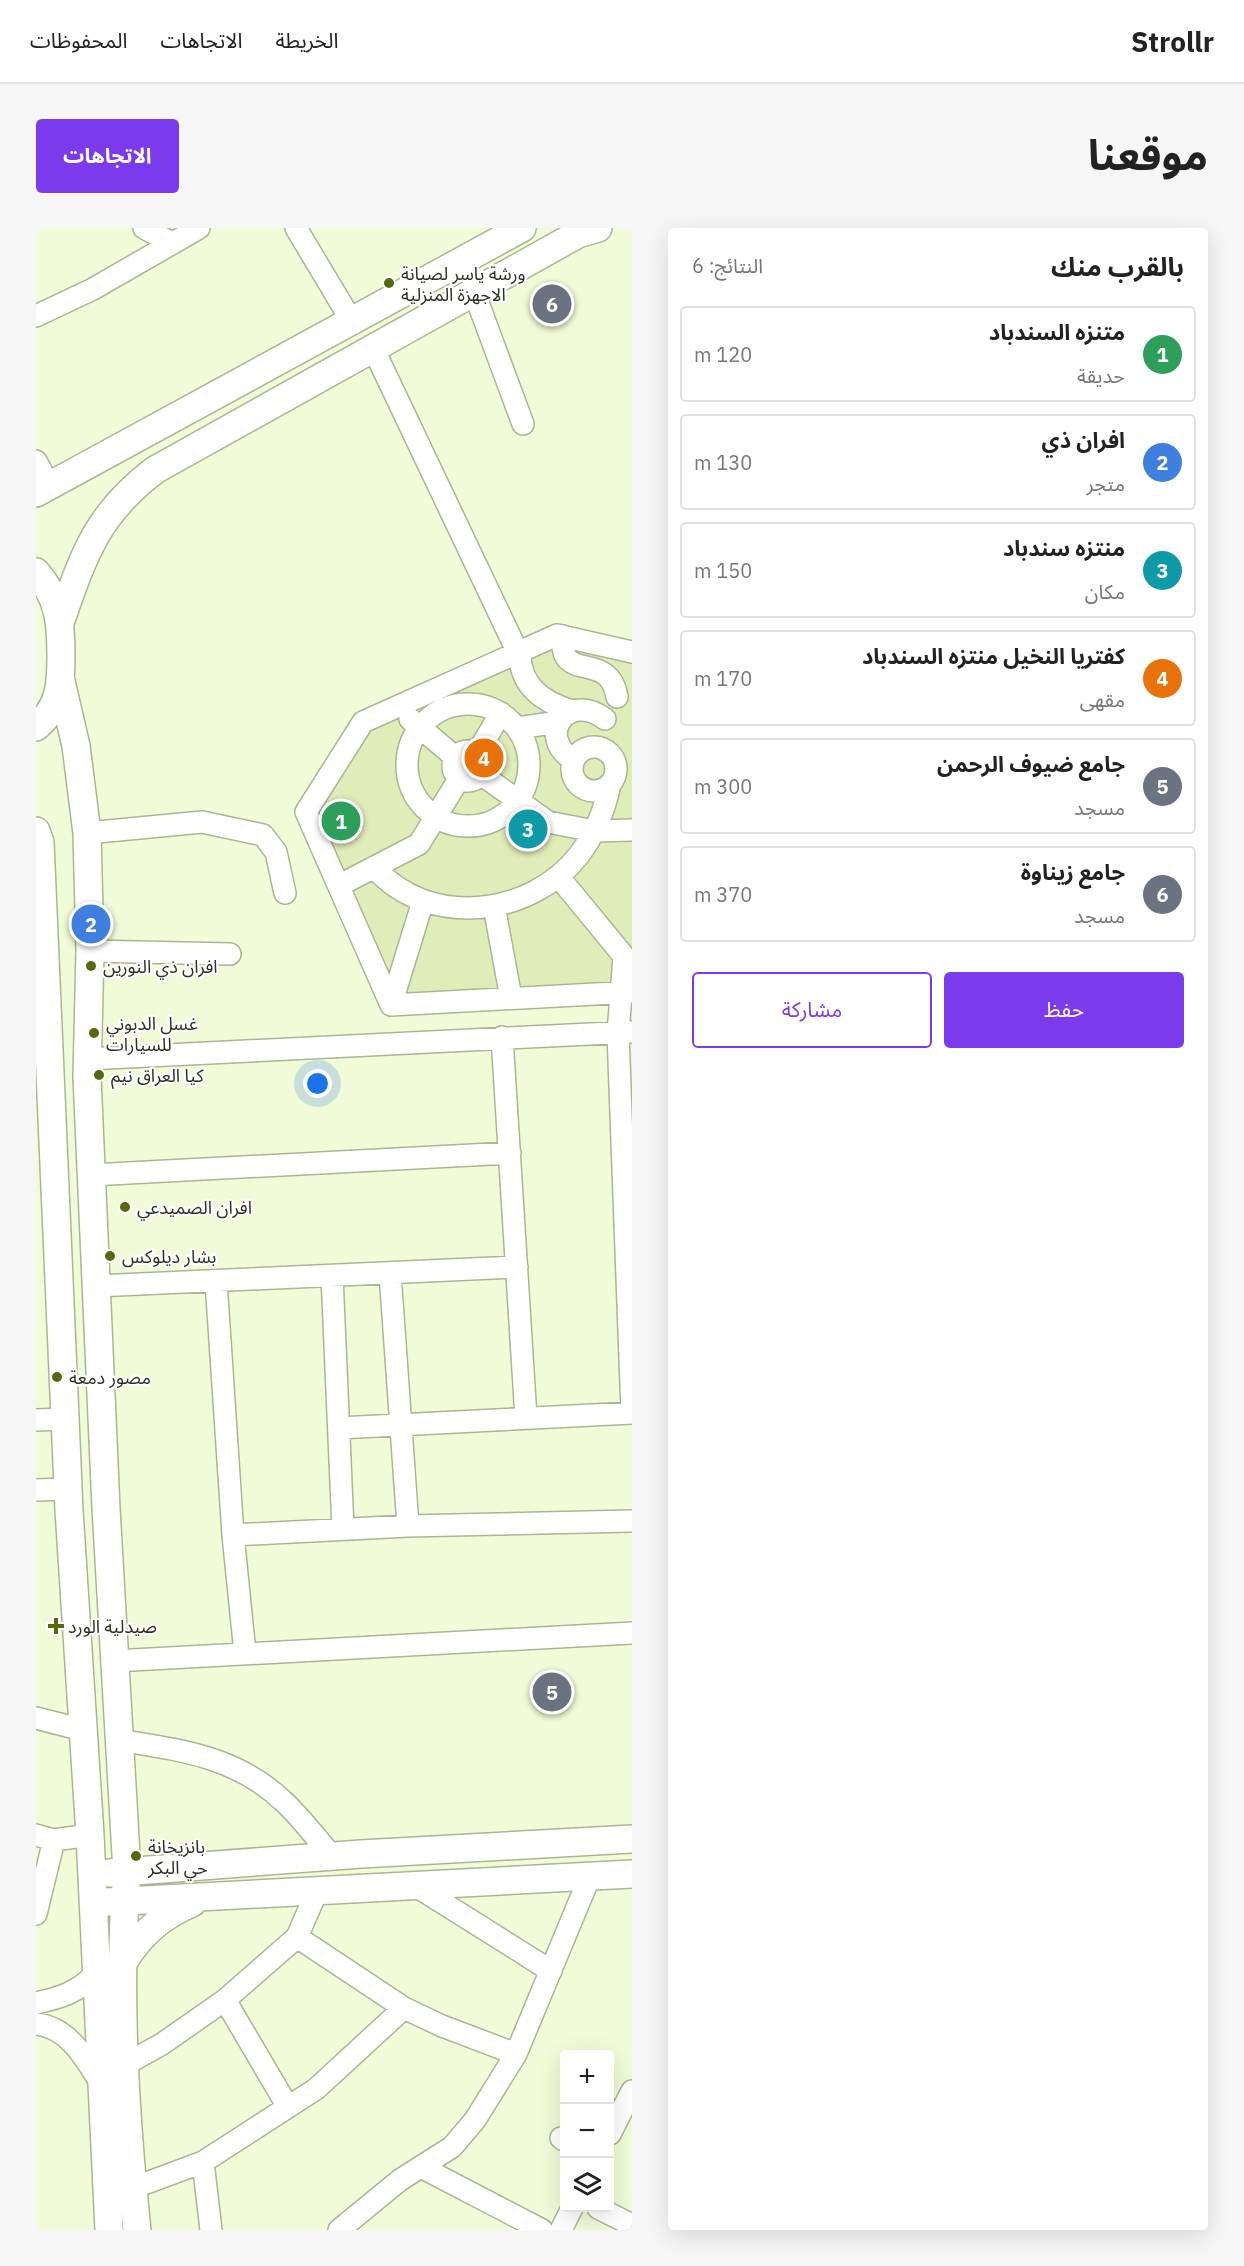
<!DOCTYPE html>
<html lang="ar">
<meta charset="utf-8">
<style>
body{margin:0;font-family:"IBM Plex Sans","Noto Sans Arabic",sans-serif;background:#f6f6f6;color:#222;direction:rtl}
.controls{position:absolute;right:18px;bottom:18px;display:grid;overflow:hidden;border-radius:6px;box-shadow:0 6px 24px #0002}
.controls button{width:54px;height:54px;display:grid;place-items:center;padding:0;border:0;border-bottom:2px solid #e0e0e0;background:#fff;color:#222;font:30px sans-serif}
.you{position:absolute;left:282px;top:856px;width:21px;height:21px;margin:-15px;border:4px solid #fff;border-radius:50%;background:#1a73e8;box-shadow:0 0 0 9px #1a73e833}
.badge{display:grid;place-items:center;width:39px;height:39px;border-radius:50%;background:#7c3aed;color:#fff;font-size:20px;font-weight:700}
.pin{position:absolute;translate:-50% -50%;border:3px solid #fff;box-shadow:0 2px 6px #0006}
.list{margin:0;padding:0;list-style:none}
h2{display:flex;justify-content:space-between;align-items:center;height:78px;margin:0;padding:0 24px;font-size:26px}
h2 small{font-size:20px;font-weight:400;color:#767676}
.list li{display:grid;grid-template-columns:39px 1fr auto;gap:18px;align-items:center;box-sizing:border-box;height:96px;margin:0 12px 12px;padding:0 12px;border:2px solid #e0e0e0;border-radius:6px}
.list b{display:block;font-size:22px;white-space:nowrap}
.list p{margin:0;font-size:20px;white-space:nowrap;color:#767676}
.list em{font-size:20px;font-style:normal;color:#767676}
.actions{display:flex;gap:12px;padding:18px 24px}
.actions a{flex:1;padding:14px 0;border:2px solid #7c3aed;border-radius:6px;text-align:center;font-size:21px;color:#7c3aed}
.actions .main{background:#7c3aed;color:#fff}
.icon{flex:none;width:33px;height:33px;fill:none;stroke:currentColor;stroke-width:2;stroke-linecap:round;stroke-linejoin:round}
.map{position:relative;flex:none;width:596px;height:2002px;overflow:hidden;direction:ltr;border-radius:6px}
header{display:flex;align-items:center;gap:36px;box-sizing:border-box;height:84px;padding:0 30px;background:#fff;border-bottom:2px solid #e0e0e0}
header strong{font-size:28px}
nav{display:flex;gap:33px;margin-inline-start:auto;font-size:21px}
.intro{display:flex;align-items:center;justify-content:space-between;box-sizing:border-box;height:144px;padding:0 36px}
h1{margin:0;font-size:42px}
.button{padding:15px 27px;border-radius:6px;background:#7c3aed;color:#fff;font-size:21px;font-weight:700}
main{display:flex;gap:36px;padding:0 36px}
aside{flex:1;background:#fff;border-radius:6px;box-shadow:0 6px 24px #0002}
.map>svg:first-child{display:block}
.green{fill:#e0edb9}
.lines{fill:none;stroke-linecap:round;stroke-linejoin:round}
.minor-casing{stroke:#acb593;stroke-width:24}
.major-casing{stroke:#acb593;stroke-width:30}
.minor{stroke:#fff;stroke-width:21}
.major{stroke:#fff;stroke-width:27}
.poi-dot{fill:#59670d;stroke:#fff;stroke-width:2}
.labels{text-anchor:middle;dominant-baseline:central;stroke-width:4.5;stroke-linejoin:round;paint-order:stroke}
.poi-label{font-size:18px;fill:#2c2f21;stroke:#fff;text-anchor:start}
</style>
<header>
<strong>Strollr</strong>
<nav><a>الخريطة</a><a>الاتجاهات</a><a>المحفوظات</a></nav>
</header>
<div class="intro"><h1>موقعنا</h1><a class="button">الاتجاهات</a></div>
<main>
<aside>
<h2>بالقرب منك<small>النتائج: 6</small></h2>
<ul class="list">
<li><span class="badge" style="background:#2e9e5b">1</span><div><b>متنزه السندباد</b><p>حديقة</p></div><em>120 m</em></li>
<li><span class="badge" style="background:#3f7fe0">2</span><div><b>افران ذي</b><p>متجر</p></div><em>130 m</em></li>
<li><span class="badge" style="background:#0f9aa8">3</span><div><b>منتزه سندباد</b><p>مكان</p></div><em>150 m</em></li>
<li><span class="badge" style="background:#e8710a">4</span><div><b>كفتريا النخيل منتزه السندباد</b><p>مقهى</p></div><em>170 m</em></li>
<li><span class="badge" style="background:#6b7280">5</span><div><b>جامع ضيوف الرحمن</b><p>مسجد</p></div><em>300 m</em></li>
<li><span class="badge" style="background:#6b7280">6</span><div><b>جامع زيناوة</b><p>مسجد</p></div><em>370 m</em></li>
</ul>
<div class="actions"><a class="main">حفظ</a><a>مشاركة</a></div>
</aside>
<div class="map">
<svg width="596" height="2002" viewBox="0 0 596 2002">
<rect width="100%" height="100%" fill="#f2fbd7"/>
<path class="green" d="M521 405 596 422V767L352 780 267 585 326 492Z"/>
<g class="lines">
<g class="minor-casing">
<path id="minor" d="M108 0 136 15
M260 0 315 92
M438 64 487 196
M0 88 57 61 163 0
M337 120 482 425
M0 233 13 257
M527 408C522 458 573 420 581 469
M484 424C483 458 507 474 536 483
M371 537a61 61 0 1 1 122 0a61 61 0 1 1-122 0Z
M374 491 419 529
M481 500 523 494
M536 541a22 22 0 1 1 44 0a22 22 0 1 1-44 0Z
M417 538a15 15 0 1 1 30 0a15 15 0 1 1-30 0Z
M441 525 465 485
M537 532C499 507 533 463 569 491
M446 547 512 594 558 603 596 602
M51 605 166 594 227 607 240 624 249 665
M338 639C392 701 495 689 543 627 559 606 569 581 574 556
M522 648 596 738
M304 657 383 616 423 551
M458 678 475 770
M54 723 194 726
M355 777 270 584 327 494 521 407 596 424
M355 777 596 764
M355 777 387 673
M466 809 490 1190
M51 831 595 804
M55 947 474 925
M354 1045 372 1298
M296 1048 307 1301
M180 1053 197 1307 209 1425
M60 1058 481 1039
M0 1192 29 1191
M303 1200 596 1185 582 805 588 729
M0 1262 32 1261
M197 1307 372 1298 596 1293
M78 1433 596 1405
M0 1490 47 1502
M83 1512C143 1522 199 1528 246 1572 264 1588 279 1609 296 1628
M0 1607 18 1612 54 1607
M380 1658 515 1743
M0 1686 18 1612
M261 1709 368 1780 406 1798 480 1826
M189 1772 252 1879
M0 1775C24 1770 43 1764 60 1745
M0 1796C32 1799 49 1830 64 1854
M90 1836 126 1816 189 1772 261 1709 281 1663
M574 1906 596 1863
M525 1910 528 1912
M167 1934 175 2002
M385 1939 506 2002
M97 1960 167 1934 280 1861 368 1780
M562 1980 596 1997
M303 2002 364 1952 416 1919 439 1892 480 1826 554 1648
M525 2002 536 1980"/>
</g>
<g class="major-casing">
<path id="major" d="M0 265 486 0
M0 344C23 370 25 394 25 427 25 457 24 479 0 499
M25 392C48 326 61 286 119 242L542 6 562 0
M25 453 40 518 51 605 54 723 51 849 70 1280 91 1644C81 1759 89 1887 101 2002
M0 603 4 614 33 1282 54 1607 73 2002
M73 1645 325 1626 596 1611
M70 1674 596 1646
M88 1733C105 1706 125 1688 156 1675"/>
</g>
<use href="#minor" class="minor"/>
<use href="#major" class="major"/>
</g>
<g class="poi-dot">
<circle cx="353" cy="55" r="6"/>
<circle cx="55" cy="738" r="6"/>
<circle cx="58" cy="805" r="6"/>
<circle cx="63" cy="847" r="6"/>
<circle cx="89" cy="979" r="6"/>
<circle cx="74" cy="1028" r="6"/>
<circle cx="21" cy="1149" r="6"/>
<path d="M17 1389h6v6h6v6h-6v6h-6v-6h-6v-6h6z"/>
<circle cx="100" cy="1628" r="6"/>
</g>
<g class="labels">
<g class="poi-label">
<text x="365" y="45">ورشة ياسر لصيانة<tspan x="365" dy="21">الاجهزة المنزلية</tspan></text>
<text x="67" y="738">افران ذي النورين</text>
<text x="70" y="795">غسل الدبوني<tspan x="70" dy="21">للسيارات</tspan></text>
<text x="75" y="847">کیا العراق نیم</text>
<text x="101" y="979">افران الصميدعي</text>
<text x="86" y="1028">بشار ديلوكس</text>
<text x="33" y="1149">مصور دمعة</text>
<text x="32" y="1398">صيدلية الورد</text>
<text x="112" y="1618">بانزيخانة<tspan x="112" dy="21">حي البكر</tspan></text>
</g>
</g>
</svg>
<div class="controls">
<button>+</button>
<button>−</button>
<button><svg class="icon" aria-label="layers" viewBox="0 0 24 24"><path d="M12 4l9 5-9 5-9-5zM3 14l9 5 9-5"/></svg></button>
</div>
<div class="you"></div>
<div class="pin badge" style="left:305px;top:593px;background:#2e9e5b">1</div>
<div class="pin badge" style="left:55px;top:696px;background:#3f7fe0">2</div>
<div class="pin badge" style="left:492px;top:601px;background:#0f9aa8">3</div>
<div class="pin badge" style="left:448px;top:530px;background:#e8710a">4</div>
<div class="pin badge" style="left:516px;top:1464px;background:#6b7280">5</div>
<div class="pin badge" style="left:516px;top:76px;background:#6b7280">6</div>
</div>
</main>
